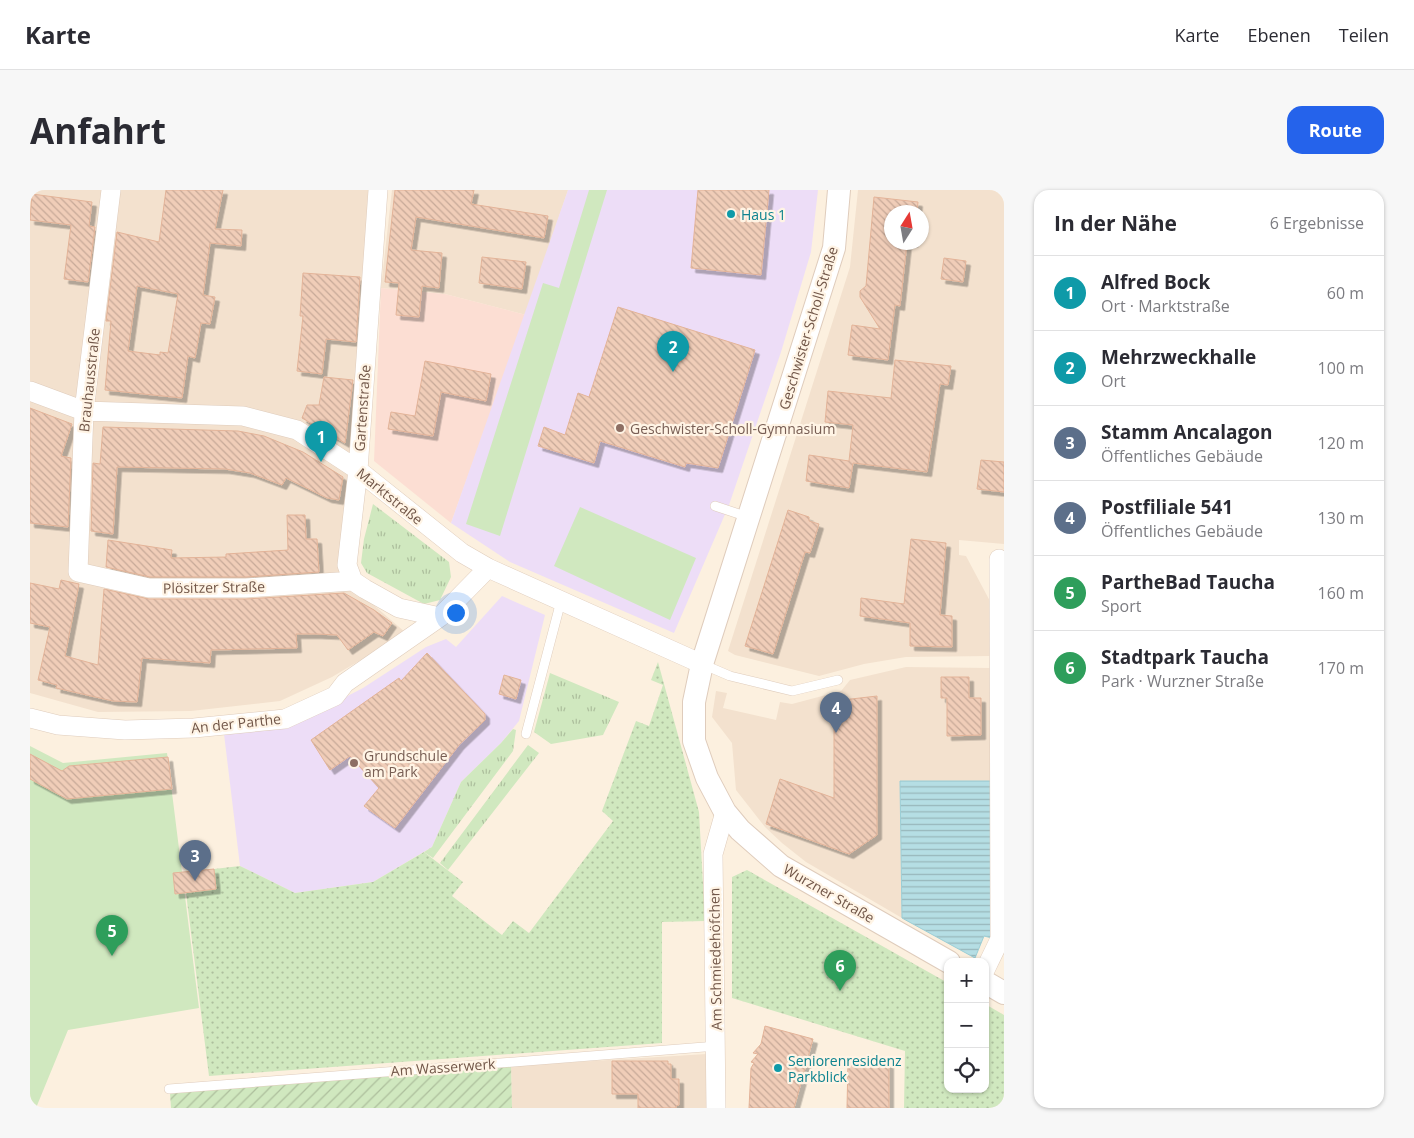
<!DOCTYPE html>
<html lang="de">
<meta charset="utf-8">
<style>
body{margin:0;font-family:"Open Sans",sans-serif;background:#f7f7f7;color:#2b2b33}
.controls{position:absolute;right:15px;bottom:15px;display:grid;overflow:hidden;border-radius:10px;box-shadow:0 1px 4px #0004}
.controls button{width:45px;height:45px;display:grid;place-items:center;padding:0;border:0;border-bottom:1px solid #e1e1e2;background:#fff;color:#2b2b33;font:25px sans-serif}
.compass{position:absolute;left:854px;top:15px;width:45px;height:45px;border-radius:50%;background:#fff;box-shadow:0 1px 4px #0004;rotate:11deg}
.you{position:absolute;left:425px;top:422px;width:18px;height:18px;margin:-12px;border:4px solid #fff;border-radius:50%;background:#1a73e8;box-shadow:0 0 0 8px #1a73e833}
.badge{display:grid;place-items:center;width:32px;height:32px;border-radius:50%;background:#2563eb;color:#fff;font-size:16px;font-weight:700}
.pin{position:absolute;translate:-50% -41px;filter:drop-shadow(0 1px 2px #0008)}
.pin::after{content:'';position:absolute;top:26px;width:18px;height:15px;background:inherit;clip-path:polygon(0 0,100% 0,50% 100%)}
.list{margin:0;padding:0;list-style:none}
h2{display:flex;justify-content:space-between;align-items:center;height:65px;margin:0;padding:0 20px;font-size:21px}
h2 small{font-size:16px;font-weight:400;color:#7c7c81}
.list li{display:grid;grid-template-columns:32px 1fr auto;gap:15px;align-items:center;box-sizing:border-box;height:75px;padding:0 20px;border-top:1px solid #e1e1e2}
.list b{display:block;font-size:19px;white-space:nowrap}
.list p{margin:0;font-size:16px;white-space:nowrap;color:#7c7c81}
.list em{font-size:16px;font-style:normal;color:#7c7c81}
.icon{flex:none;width:28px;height:28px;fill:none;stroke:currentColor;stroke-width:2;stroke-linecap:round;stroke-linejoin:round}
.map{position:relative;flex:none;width:974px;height:918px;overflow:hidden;border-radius:15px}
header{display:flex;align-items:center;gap:30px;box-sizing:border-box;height:70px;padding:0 25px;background:#fff;border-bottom:1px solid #e1e1e2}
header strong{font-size:24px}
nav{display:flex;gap:28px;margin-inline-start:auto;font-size:18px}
.intro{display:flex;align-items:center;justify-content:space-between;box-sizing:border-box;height:120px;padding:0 30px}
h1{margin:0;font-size:35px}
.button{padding:12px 22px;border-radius:15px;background:#2563eb;color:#fff;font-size:18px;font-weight:700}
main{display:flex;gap:30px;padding:0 30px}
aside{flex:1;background:#fff;border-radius:15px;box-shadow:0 1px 4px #0004}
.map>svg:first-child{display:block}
.residential{fill:#f3e1ce;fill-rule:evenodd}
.commercial{fill:#fcded3}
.education{fill:#edddf7}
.grass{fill:url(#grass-tufts)}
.park{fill:url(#park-dots)}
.garden{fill:url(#garden-furrows)}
.pitch{fill:#d0e8bf}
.water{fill:url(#water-rules);stroke:#9bced6}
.building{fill:url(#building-back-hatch);stroke:#e3b398;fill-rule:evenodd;filter:url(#shadow)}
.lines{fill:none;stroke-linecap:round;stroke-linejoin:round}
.service-casing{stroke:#dfccbc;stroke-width:10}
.minor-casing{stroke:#dfccbc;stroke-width:20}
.tertiary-casing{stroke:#dfccbc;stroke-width:24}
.service{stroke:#fff;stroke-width:9}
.minor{stroke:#fff;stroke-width:19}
.tertiary{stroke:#fff;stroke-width:22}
.culture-dot{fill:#0f9aa8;stroke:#fff4e5;stroke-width:2}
.education-dot{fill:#8d6e63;stroke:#fff4e5;stroke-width:2}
.labels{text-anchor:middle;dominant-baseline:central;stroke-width:4.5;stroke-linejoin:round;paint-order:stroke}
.culture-label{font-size:14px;fill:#0d838f;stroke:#fff4e5;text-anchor:start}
.street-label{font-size:14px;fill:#715648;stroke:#fff4e5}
.education-label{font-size:14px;fill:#785e54;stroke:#fff4e5;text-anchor:start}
</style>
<header>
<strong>Karte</strong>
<nav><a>Karte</a><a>Ebenen</a><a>Teilen</a></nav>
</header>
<div class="intro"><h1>Anfahrt</h1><a class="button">Route</a></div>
<main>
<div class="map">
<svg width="974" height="918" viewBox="0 0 974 918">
<defs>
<pattern id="grass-tufts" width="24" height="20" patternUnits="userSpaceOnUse" patternTransform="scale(1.25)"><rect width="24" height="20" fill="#d0e8bf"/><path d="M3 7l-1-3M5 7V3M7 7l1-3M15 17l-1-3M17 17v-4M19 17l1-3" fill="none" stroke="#adbf9d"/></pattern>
<pattern id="park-dots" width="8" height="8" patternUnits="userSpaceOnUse" patternTransform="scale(1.25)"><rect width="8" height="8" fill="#d0e8bf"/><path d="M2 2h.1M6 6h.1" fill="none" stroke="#adbf9d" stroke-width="1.8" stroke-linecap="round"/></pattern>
<pattern id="garden-furrows" width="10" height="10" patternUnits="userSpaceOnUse" patternTransform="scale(1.25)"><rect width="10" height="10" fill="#d0e8bf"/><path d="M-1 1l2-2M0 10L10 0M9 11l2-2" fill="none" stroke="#adbf9d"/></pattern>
<pattern id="water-rules" width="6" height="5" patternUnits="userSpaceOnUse" patternTransform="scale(1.25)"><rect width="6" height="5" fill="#b5dee4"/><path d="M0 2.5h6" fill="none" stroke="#98b7bb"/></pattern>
<pattern id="building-back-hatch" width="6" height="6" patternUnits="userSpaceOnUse" patternTransform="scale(1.25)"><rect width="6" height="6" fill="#f0cdb8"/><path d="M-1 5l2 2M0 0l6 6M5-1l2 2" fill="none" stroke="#c7a998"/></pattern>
<filter id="shadow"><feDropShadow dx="4.5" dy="4.5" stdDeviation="0" flood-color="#0004"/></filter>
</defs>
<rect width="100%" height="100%" fill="#fcf0df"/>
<path class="residential" d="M0 0H338L336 88 309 385 376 443 302 487 250 511 161 521 68 522 0 503Z
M362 0H538L496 125 415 104 351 98Z
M828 0H974V354L929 350V365L936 366 962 415 960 466 876 467 834 474 789 486 705 465 698 461 820 77ZM862 22H892V52H862Z
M876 477 960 478 962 591H870L872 728 776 672 752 653 735 637 706 600 702 553 682 527 686 501 697 503 693 518 746 530 750 512 762 514 811 501 820 490Z
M677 864 678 918H482L481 876Z"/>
<path class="commercial" d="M351 98 415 104 496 125 421 333 344 271Z"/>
<path class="education" d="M538 0H788L781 62 751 162 699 315 644 443 480 372 421 333Z
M472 406 515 425 489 531 471 553 431 592 402 657 343 692 265 703 210 676 194 544 273 529 333 498 396 457 416 449 426 457Z"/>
<path class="grass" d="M343 314 419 372 421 387 410 410 394 414 337 383 331 373 334 349Z
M520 483 589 512 573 545 521 554 504 542Z
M483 539 486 540 483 561 403 668 394 662 402 657 431 592 471 553Z
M498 555 509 563 418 680 410 673Z"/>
<path class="park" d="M628 472 669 622 675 731 632 732V853L179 886 156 703 186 699 184 679 210 676 265 703 343 692 394 662 433 692 422 706 472 745 483 731 499 743 583 631 572 621 606 531 619 536 633 495 621 490Z
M717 680 918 793V899H955V814L974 825V918H874L875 861 702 808V687Z"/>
<path class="garden" d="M481 876 482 918H141L140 903Z"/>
<path class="pitch" d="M559 0H577L470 346 436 334 513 93 529 98Z
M550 317 666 368 640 430 524 376Z
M0 556 33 573 137 563 169 818 38 840 6 918H0Z"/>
<path class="water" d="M870 591H962V748L954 746 945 768 872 728Z"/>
<path class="building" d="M136 0H193L185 39 212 40 211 56 180 53 173 105 185 107 180 134 171 133 165 168 158 166 152 208 75 200 81 131H76L87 42 129 52ZM107 96 148 104 138 163 130 162V165L98 161Z
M365 0H444L441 14 518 26 514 48 386 27 381 60 412 63 409 98 392 96 389 127 366 125 369 93 355 92Z
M668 0H739L731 85 661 78Z
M2 4 62 12 59 36 65 37 58 92 34 89 41 35 0 30Z
M844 7 888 12 887 22H862V52H884L877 53 870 116 865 115 858 170 818 165 822 135 850 139 830 107V101L836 96Z
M452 67 496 72 492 99 449 93Z
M914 68 936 71 933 92 911 89Z
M273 83 330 87 326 152 296 149 292 184 267 181 273 126H270Z
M588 117 725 160 688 278 656 273 655 277 570 251 564 273 508 256 514 237 535 245 548 203 559 207Z
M865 170 921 176 918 195 910 194 897 282 823 273 819 298 776 291 779 265 819 271 823 235 795 232 798 201 861 208Z
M395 171 461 184 456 211 411 202 403 246 358 239 361 222 385 226Z
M294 187 323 190 315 253 272 228 277 215H289Z
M0 218 42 234 31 266 41 268 38 337 0 333Z
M73 237 208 241 234 246 273 262 313 287 309 310 297 308 256 288 252 295 220 283 195 279 87 277 83 344 61 341 63 273 70 274Z
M951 270 974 272V302L947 299Z
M758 320 779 327V331L789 334 780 363 775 362 743 464 715 456Z
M257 325H275L276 349H287L289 382 216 387H120L76 377 78 350 142 360 141 368 196 367V364L258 360Z
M881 349 916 353 910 425 922 426V457L880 456V433L830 426 831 408 874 414Z
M31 390 49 394 35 466 68 475 74 399 119 409H216L314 403 344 420 362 433 353 446 344 442 318 460 307 445 287 444H266L267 458 181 460 180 473 112 468 107 512 83 511 26 498 27 495 8 490 20 437 0 433V393L29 399Z
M397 463 455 524V530L429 555 365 638 334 616 349 598 320 566 300 580 281 550 369 488 371 491Z
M474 485 491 490 486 509 469 504Z
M911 487H939V508H951V545L917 546V508H911Z
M847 506V645L819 664 736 634 750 589 804 608V511Z
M0 564 32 581 39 576 138 567 142 599 37 609 0 589Z
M184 679 186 699 145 704 143 683Z
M735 836 783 849 764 918H719L721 878 724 873 721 872 728 864 723 863 731 854Z
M818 870 859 871V918H817Z
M582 871H638V874H641V889H649V915L646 916V918H608V904H582Z"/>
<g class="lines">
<g class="service-casing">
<path id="service" d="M685 316 718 327
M672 474 700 486 762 501 808 490
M496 544 531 411
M139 899 687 856"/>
</g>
<g class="minor-casing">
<path id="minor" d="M81 0 54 221 48 382 119 398H216L323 391
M348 0 328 280 317 375 323 391 335 399 369 418 410 427 458 378
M0 201 54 221 213 226 267 240 328 280 432 363 458 378 672 474
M0 528 28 535 95 540 164 538 255 529 305 506 315 493 410 427
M955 780 970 749 969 369
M686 918 683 664 695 622"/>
</g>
<g class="tertiary-casing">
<path id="tertiary" d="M809 0 804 58 672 474 664 512V551L677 588 695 622 710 640 751 676 919 772
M955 792 974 803"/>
</g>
<use href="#service" class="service"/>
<use href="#minor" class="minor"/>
<use href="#tertiary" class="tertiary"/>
</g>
<g class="culture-dot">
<circle cx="701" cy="24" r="5"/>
<circle cx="748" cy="878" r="5"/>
</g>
<g class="education-dot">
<circle cx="590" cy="238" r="5"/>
<circle cx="324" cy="573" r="5"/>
</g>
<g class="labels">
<g class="culture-label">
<text x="711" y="24">Haus 1</text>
<text x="758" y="870">Seniorenresidenz<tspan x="758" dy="16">Parkblick</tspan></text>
</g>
<g class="street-label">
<text transform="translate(778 138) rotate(-73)">Geschwister-Scholl-Straße</text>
<text transform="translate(59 190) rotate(-84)">Brauhausstraße</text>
<text transform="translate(332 218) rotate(-86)">Gartenstraße</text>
<text transform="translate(360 306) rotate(39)">Marktstraße</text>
<text transform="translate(184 397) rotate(-1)">Plösitzer Straße</text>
<text transform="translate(206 533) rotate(-6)">An der Parthe</text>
<text transform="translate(799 703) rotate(30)">Wurzner Straße</text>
<text transform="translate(685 769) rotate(-91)">Am Schmiedehöfchen</text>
<text transform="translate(413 877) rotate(-4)">Am Wasserwerk</text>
</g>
<g class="education-label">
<text x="600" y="238">Geschwister-Scholl-Gymnasium</text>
<text x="334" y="565">Grundschule<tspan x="334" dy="16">am Park</tspan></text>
</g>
</g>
</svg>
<div class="controls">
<button>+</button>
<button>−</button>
<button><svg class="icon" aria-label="locate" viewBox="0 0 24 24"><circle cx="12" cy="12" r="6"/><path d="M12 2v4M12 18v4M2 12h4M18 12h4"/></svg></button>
</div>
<svg class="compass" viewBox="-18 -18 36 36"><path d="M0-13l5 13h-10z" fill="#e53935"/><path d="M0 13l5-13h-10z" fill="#7c7c81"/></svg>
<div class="you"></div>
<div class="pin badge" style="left:291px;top:272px;background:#0f9aa8">1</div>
<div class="pin badge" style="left:643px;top:182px;background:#0f9aa8">2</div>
<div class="pin badge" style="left:165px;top:691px;background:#5c6f8a">3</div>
<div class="pin badge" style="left:806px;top:543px;background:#5c6f8a">4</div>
<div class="pin badge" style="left:82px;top:766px;background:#2e9e5b">5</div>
<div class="pin badge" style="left:810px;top:801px;background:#2e9e5b">6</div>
</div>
<aside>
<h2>In der Nähe<small>6 Ergebnisse</small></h2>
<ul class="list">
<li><span class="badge" style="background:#0f9aa8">1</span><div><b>Alfred Bock</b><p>Ort · Marktstraße</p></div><em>60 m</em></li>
<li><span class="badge" style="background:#0f9aa8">2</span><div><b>Mehrzweckhalle</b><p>Ort</p></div><em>100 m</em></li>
<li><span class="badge" style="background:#5c6f8a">3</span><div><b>Stamm Ancalagon</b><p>Öffentliches Gebäude</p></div><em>120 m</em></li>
<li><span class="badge" style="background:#5c6f8a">4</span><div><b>Postfiliale 541</b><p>Öffentliches Gebäude</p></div><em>130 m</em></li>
<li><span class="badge" style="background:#2e9e5b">5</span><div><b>PartheBad Taucha</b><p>Sport</p></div><em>160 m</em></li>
<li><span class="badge" style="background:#2e9e5b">6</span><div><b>Stadtpark Taucha</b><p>Park · Wurzner Straße</p></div><em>170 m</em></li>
</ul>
</aside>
</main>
